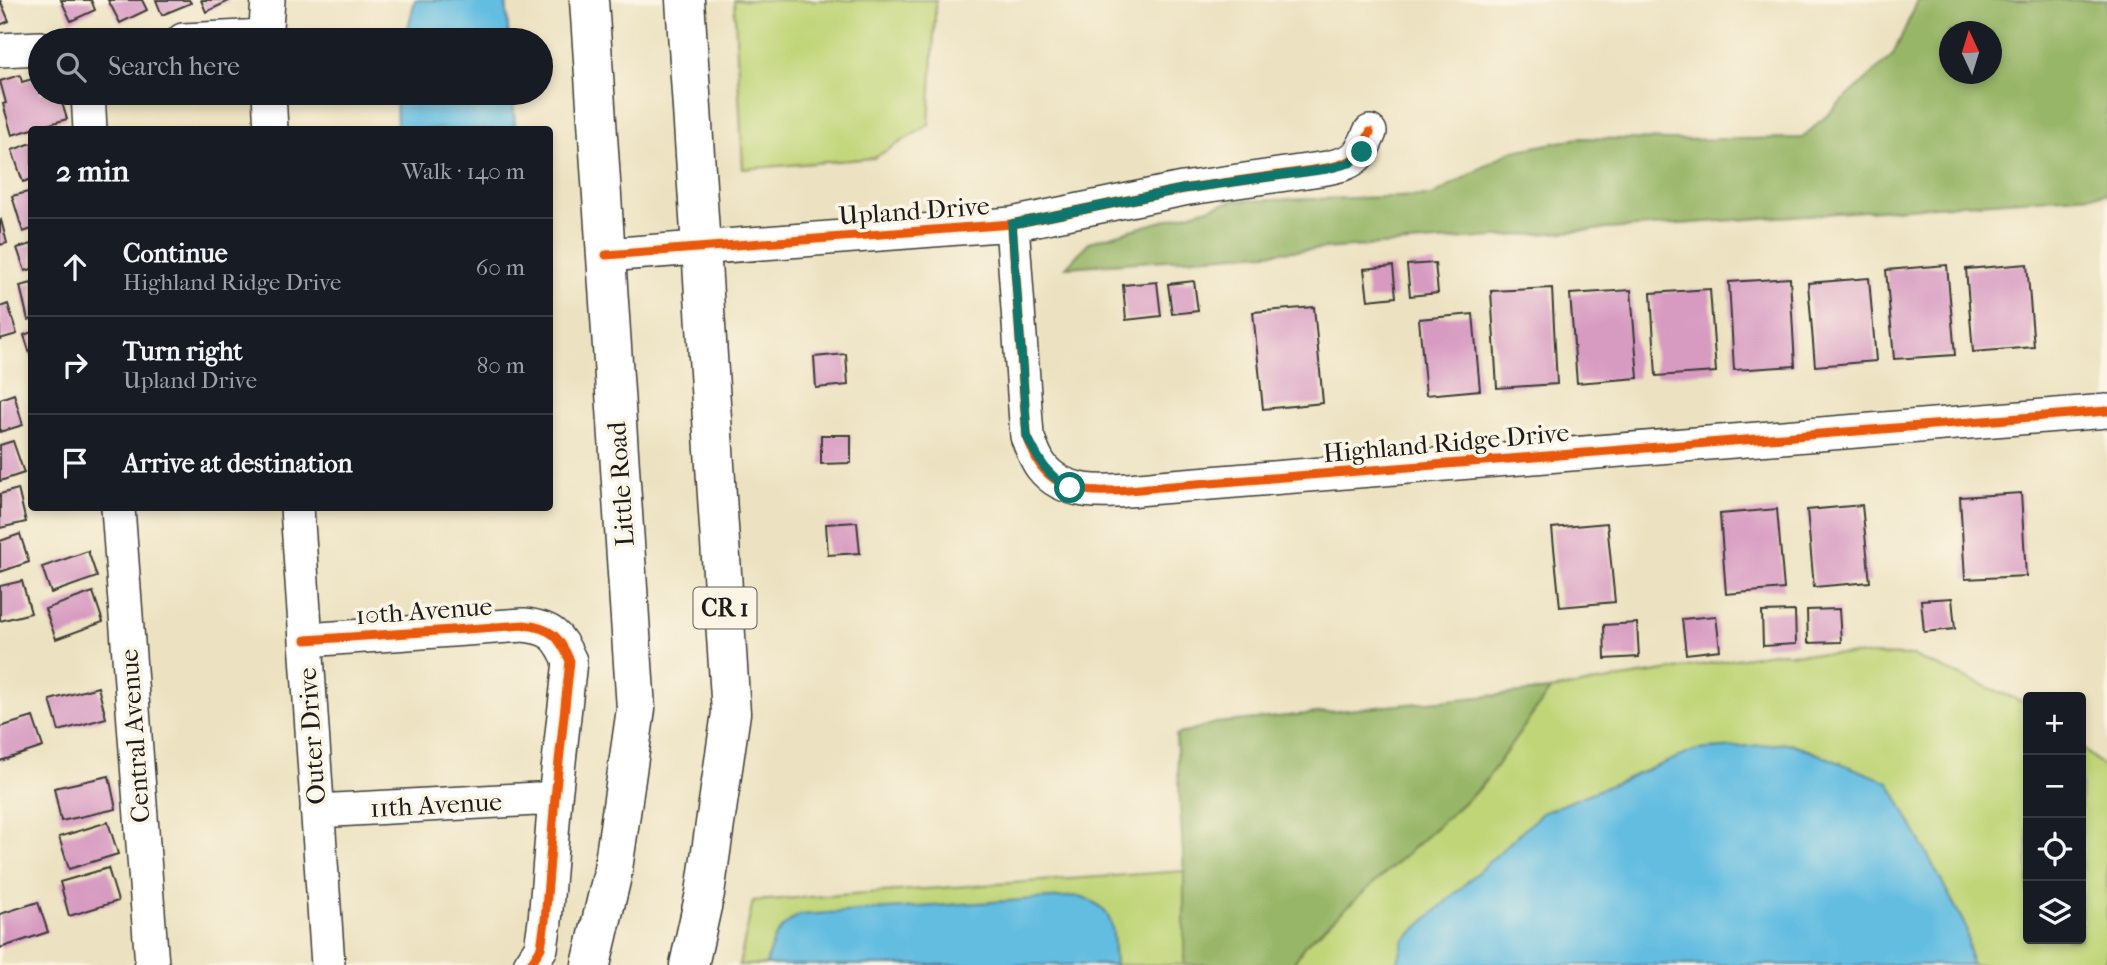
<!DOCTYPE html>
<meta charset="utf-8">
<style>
body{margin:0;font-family:"IM FELL French Canon",serif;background:#242831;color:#f1f3f6}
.controls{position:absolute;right:21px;bottom:21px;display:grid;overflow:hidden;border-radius:7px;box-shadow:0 4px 10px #0003}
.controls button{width:63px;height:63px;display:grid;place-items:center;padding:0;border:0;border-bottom:2px solid #363941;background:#171b24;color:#f1f3f6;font:35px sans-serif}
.compass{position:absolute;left:1939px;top:21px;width:63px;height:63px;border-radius:50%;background:#171b24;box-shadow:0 4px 10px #0003;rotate:356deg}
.stop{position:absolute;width:21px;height:21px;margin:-16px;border:5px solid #0f766e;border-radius:50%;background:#fff}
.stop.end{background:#0f766e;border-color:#fff;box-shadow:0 2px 7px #0008}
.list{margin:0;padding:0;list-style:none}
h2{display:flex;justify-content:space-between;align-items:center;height:91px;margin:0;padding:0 28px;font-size:30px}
h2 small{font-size:23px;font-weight:400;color:#9ea1a6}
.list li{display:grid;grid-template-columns:46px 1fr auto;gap:21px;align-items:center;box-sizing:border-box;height:98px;padding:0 28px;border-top:2px solid #363941}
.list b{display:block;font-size:26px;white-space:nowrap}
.list p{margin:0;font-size:23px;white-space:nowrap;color:#9ea1a6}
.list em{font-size:23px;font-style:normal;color:#9ea1a6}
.icon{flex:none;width:38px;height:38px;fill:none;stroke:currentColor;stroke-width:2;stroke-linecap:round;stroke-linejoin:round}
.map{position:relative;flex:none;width:2107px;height:965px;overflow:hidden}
.search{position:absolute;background:#171b24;box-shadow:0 4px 10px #0003;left:28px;top:28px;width:525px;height:77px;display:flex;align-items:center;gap:18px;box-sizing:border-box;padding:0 24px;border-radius:38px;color:#9ea1a6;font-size:26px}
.panel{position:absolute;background:#171b24;box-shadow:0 4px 10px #0003;left:28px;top:126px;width:525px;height:385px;border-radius:7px}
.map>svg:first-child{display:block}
.green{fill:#c0d578;stroke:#6e784a;stroke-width:2}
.forest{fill:#98b668;stroke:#5a6942;stroke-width:2;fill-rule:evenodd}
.water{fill:#64bde1;stroke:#406c7e;stroke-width:2}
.building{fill:#d79ac1}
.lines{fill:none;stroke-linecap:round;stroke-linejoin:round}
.minor-casing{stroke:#3b3a35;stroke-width:36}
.primary-casing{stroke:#3b3a35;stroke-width:41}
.minor{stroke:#fff;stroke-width:33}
.primary{stroke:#fff;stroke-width:38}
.cycleway-casing{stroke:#fcf5e5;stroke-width:13}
.cycleway{stroke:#e8590c;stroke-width:9}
.route{stroke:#0f766e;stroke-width:9}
.labels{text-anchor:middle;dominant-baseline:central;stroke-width:7;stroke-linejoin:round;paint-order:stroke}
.shield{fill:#fcf5e5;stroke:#5f5d58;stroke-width:2}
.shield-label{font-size:24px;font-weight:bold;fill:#1c1c1c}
.street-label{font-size:26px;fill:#1c1c1c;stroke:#fcf5e5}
</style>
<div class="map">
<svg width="2107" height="965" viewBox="0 0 2107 965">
<rect width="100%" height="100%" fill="#fcf5e5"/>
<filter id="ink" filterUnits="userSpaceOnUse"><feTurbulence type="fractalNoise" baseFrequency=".0143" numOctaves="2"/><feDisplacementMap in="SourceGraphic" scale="14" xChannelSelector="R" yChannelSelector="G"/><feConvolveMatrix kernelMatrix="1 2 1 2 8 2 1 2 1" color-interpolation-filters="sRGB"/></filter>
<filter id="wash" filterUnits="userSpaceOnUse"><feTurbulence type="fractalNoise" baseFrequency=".00686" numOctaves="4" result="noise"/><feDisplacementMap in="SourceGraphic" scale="28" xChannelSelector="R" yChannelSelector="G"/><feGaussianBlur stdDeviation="1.57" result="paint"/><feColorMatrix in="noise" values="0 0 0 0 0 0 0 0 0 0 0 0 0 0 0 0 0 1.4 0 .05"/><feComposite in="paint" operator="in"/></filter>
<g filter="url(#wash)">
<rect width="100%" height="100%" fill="#ece2c1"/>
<path class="green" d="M734 0H936L929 125 874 158 743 169Z
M1772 653 1913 656 2028 704V939H2081V747L2107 770V959L2104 965H1293L1303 946 1481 787 1550 690Z
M1184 871V965H739L753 901Z"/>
<path class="forest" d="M1918 0H2107V194L1066 267 1089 242 1233 201 1432 196 1509 152 1579 138 1672 140 1802 138 1893 55ZM1950 32H1992V74H1950Z
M1550 690 1481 787 1304 946 1293 965H1184V871L1176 735 1215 723Z"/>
<path class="water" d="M415 0H506L509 40H405Z
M396 93H513L515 129H397Z
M1790 743 1889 782 1966 927 1971 965H1397L1404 940 1542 813 1696 750Z
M1080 896C1118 910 1112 929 1115 965H766C772 939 776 929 799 915Z"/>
<g id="blocks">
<path class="building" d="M0 0 9 21 0 25Z
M61 0H91L95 10 71 21Z
M108 0H142L147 10 120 23Z
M156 0H189L191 3 162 15Z
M201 0H231L206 12Z
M20 75 22 82 39 77 40 93H59L67 119 12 135 3 104 6 103 0 81Z
M32 143V179L23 182 12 150Z
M32 191V229L23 232 12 196Z
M1 220 7 243 0 245V221Z
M32 244V269L25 271 17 248Z
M1435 263 1438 293 1410 296 1407 265Z
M2027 264 2034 347 1973 352 1966 269Z
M1947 265 1955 355 1894 359 1886 270Z
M1393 266 1396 297 1368 300 1364 269Z
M1790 278 1795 366 1734 370 1729 282Z
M1869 278 1876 361 1815 366 1808 283Z
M1194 281 1198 311 1172 314 1168 284Z
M1157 282 1161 316 1126 320 1123 285Z
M32 283V319L28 320 20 286Z
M1552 288 1557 384 1497 388 1491 291Z
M1710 289 1716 372 1656 376 1651 293Z
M1631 290 1638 378 1577 383 1570 294Z
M8 304 17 334 0 339V307Z
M1314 307 1323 403 1263 409 1253 312Z
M1473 314 1480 390 1426 395 1419 319Z
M32 332V357H31L24 335Z
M846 354 848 385 816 388 814 357Z
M14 394 23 425 0 432V399Z
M821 435H851V463L821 464Z
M13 441 24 473 0 481V445Z
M18 489 26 522 0 528V494Z
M2021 493 2026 576 1965 579 1960 497Z
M1862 505 1870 582 1814 587 1807 510Z
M1777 509 1784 589 1726 594 1720 514Z
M857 522 860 553 828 555 826 524Z
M1607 523 1615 602 1560 607 1552 528Z
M20 534 29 562 0 572V541Z
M88 551 97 577 51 593 42 567Z
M22 581 31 613 0 621V586Z
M93 592 103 622 56 639 45 609Z
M1952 598 1955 629 1924 632 1921 600Z
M1839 609 1841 642 1808 643 1807 610Z
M1795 611 1796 644 1763 646 1762 612Z
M1716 616 1720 650 1686 654 1682 619Z
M1637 623 1639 657 1605 659 1604 625Z
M98 687 106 718 59 731 50 700Z
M33 717 43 747 0 761V727Z
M109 776 116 809 61 821 54 788Z
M108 822 118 854 69 869 59 837Z
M108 868 118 901 69 916 60 882Z
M38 902 48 932 0 948V914Z"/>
</g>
</g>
<g filter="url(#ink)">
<use href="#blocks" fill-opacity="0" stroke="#3b3a35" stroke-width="2"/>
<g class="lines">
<g class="minor-casing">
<path id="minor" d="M183 40 265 36
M265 40 268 0
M0 50 40 48
M88 93 90 130
M269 93 271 130
M1012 224 1027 436C1031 446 1035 458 1041 466 1068 502 1121 490 1160 487L2107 411
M606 255 1012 224 1183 189 1327 168C1354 162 1359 159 1370 132
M118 508 152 965
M297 508 328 965
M306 640 524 625C552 628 559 636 570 661L555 798 545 921 541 948 530 965
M317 811 555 798"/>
</g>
<g class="primary-casing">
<path id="primary" d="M589 0 636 709 612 876 591 965
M685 0 731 713 705 893 689 965"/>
</g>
<use href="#minor" class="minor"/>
<use href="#primary" class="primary"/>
<g class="cycleway-casing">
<path id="cycleway" d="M1012 224 1027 436C1031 446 1035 458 1041 466 1068 502 1121 490 1160 487L2107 411
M606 255 1012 224 1183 189 1327 168C1354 162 1359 159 1370 132
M306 640 524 625C552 628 559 636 570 661L555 798 545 921 541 948 530 965"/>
</g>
<use href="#cycleway" class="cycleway"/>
</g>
</g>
<g class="lines" filter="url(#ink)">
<path class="route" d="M1070 488C1047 476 1038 459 1027 436L1012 224 1183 189 1327 169 1350 163 1362 152"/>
</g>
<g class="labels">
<rect class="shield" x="693.5" y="587.5" width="63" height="41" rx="5"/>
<g class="shield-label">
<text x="725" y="608">CR 1</text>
</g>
<g class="street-label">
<text transform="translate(914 211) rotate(-4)">Upland Drive</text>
<text transform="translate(1446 443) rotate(-5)">Highland Ridge Drive</text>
<text transform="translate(621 484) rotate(-94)">Little Road</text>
<text transform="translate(424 611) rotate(-4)">10th Avenue</text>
<text transform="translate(135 736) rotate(-94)">Central Avenue</text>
<text transform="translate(312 736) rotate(-94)">Outer Drive</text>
<text transform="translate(436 805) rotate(-3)">11th Avenue</text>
</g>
</g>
</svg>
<div class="controls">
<button>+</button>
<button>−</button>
<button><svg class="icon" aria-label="locate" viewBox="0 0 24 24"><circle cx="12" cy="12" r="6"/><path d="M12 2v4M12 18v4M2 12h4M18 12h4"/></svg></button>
<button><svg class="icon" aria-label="layers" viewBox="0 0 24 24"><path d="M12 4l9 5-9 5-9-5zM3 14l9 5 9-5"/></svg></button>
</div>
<svg class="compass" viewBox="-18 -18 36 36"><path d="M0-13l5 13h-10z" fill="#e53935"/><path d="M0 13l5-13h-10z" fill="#9ea1a6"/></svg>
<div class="stop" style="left:1070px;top:488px"></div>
<div class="stop end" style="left:1362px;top:152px"></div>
<div class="search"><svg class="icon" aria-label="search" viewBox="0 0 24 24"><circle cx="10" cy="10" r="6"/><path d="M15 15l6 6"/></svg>Search here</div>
<section class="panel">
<h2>2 min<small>Walk · 140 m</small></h2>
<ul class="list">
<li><svg class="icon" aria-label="ahead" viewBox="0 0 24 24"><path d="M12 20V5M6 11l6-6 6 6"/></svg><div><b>Continue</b><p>Highland Ridge Drive</p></div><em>60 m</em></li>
<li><svg class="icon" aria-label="right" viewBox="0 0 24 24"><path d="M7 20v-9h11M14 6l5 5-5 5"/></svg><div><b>Turn right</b><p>Upland Drive</p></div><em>80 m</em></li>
<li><svg class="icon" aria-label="arrive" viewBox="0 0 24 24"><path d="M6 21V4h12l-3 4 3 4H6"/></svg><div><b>Arrive at destination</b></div></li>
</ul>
</section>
</div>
